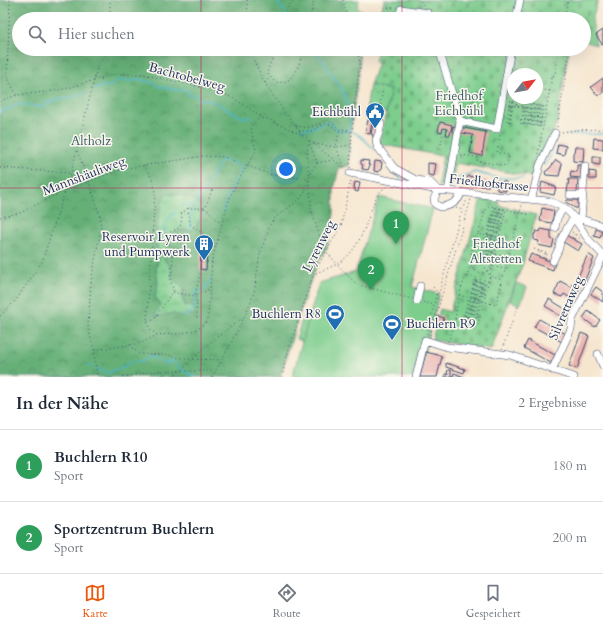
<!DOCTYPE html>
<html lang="de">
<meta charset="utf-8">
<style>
body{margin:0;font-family:Cardo,serif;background:#f2f2f3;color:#1f2937}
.compass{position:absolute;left:507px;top:68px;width:36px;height:36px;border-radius:50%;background:#fff;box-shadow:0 4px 16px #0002;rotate:59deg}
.you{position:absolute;left:286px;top:169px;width:14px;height:14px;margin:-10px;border:3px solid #fff;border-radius:50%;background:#1a73e8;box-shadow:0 0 0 6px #1a73e833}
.badge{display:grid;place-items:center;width:26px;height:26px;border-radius:50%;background:#ea580c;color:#fff;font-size:13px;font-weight:700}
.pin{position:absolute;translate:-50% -33px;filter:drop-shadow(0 1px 2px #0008)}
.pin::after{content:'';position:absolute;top:21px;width:14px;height:12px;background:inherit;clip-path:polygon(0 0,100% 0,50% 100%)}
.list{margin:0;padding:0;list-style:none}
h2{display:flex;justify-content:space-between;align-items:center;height:52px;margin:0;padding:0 16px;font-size:17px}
h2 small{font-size:13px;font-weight:400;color:#747a83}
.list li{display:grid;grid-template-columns:26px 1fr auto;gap:12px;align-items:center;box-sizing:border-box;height:72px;padding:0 16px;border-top:1px solid #e0e1e3}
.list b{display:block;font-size:15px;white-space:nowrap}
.list p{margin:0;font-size:13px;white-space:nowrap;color:#747a83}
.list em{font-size:13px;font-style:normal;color:#747a83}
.icon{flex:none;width:22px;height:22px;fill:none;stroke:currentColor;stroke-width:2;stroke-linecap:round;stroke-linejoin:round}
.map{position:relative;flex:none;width:603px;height:377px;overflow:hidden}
.search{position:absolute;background:#fff;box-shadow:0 4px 16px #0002;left:12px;right:12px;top:12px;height:44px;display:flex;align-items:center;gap:10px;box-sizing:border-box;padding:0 14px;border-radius:22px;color:#747a83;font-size:15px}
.sheet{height:196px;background:#fff}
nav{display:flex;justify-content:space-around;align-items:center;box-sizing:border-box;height:56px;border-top:1px solid #e0e1e3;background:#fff;font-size:11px;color:#747a83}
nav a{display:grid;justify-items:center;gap:2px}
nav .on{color:#ea580c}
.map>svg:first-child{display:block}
.grass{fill:url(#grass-dots);stroke:#4c7e76}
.forest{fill:url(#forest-crowns);stroke:#40706b;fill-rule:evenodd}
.wetland{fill:url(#wetland-marsh);stroke:#4c7e76}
.cemetery{fill:url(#cemetery-stones);stroke:#4c7e76;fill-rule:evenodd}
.park{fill:url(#park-tufts);stroke:#4c7e76}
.garden{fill:#7dcd8d;stroke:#4c7e76}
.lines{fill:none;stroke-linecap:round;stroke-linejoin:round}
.stream{stroke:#49b4c6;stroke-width:1.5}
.building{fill:#eab1ae}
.minor-casing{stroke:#3c4a6f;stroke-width:8}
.path{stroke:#3c4a6f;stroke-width:1;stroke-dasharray:1 3;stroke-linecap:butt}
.minor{stroke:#fff;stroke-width:7}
.grid{fill:none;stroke:#c2185b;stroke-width:1;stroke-opacity:0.55}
.labels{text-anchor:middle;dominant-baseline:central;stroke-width:3;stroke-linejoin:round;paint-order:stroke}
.street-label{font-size:13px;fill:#1b2f5e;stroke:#fbf7ec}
.park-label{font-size:13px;fill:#385e6c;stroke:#fbf7ec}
.poi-label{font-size:13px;fill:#1b2f5e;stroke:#fbf7ec;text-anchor:end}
</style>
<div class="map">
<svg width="603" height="377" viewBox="0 0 603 377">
<defs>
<pattern id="grass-dots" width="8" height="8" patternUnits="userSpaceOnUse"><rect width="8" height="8" fill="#7dcd8d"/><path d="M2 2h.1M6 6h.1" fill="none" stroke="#6bb07c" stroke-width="1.8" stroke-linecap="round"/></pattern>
<pattern id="forest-crowns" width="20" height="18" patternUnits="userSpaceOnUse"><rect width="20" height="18" fill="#66b078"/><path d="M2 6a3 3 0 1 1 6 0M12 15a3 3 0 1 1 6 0" fill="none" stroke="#539066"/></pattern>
<pattern id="wetland-marsh" width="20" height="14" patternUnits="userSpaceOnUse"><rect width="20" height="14" fill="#7dcd8d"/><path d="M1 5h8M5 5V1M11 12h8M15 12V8" fill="none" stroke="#6bb07c"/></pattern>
<pattern id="cemetery-stones" width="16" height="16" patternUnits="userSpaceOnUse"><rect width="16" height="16" fill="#7dcd8d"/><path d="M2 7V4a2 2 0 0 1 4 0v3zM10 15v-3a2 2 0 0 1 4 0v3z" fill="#6bb07c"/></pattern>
<pattern id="park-tufts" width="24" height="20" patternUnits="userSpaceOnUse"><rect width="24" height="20" fill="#7dcd8d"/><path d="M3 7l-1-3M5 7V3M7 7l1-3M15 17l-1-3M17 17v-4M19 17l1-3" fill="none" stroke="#6bb07c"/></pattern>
</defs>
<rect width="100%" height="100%" fill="#fbf7ec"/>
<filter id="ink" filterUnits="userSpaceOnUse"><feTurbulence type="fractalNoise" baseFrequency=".025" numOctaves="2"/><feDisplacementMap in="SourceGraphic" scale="8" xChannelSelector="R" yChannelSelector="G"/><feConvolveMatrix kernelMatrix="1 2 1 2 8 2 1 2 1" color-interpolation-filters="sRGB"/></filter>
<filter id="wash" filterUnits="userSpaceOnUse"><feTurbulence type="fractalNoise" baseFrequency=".012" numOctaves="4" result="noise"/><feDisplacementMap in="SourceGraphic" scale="16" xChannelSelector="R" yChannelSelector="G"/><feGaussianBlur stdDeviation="0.9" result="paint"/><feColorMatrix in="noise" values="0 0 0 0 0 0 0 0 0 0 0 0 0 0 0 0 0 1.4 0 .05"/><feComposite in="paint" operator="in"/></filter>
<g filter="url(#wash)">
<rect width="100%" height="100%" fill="#f6e6cf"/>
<path class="grass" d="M341 0H359L357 8 379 18V19H347Z"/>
<path class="forest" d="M0 0H341L347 19H19V49H357L360 60 350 137 349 166 339 168 334 189V214L327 247 317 264 305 296 280 377H0ZM200 204 193 230C184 230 176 230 169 236 169 245 165 249 163 258L172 270V278L183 289C181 301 185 306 193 315L188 313 179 315 173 313 167 315 155 316 161 304 155 297 158 284 156 268 159 258 157 244Z"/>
<path class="wetland" d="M164 194C180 195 188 195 200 204L201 217 193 230C184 230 176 230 169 236 169 244 165 249 163 258L172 270V278L177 283 181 284 183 289 182 297 185 306 190 305 195 309V315L188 313 182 317 173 313 167 315 155 316 161 304 155 297 158 284 156 268 159 258 157 244V223Z"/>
<path class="cemetery" d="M384 0H598L592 19 596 45 584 41V19H383L381 14Z
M378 49H569L557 122 534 177 456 163 451 187 438 185 443 156 379 144 391 90 370 85 378 63 375 62ZM513 74H537V98H513Z
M481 199 499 201 498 205 536 215 523 263 491 350 432 340 440 309 450 312Z"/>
<path class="park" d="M370 85 391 90 386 113 376 111 375 114 366 111Z
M303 317 314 319 307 343 296 339Z"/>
<path class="garden" d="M379 197 433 209 412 287 439 294 418 377H292L319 283 356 272Z
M516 283 527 287 520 305 510 301Z"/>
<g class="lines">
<path class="stream" d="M276 0 285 12
M286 14 291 19
M314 49 342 89 351 114 350 131
M95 90 102 86H111L118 80 132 81 137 79 154 83 159 87 170 88 175 90H186L189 95H195L200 99C216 99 228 111 242 117 245 118 249 117 252 118
M0 112 20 104 43 107 45 106 46 102H52L60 98C72 101 76 94 86 93
M302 129C315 130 320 122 330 122L339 131 346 130 350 131
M353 132C362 135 367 144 375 149
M567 135 576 134H603
M544 165 550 157 551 149
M394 171C398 176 401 179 407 179
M456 179 475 172 497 178H523
M182 205 192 206 198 201 199 197 202 194 221 160 229 161 243 167 229 193 223 212
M191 228 192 206
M165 238C163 223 166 221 176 211
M184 316 191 313 195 305V291L200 292C206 286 208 288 210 279
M87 365 94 367
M97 369 108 373 127 365 131 361C138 363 145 360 150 356L156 358 165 364 172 361 182 370 195 377"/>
</g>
<g id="blocks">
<path class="building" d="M603 30V44H602L596 35Z
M603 78V93L598 96 591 87Z
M368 120 372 121 370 134 365 133Z
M440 122 452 125 450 135H446L447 129 443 128 442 132 438 131Z
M373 124 379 125 376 138H373V135L371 134Z
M453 126 486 132 482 156 470 153 473 135 452 131Z
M594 138 603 139V149L593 148Z
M558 144 566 146 564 155 556 153Z
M575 147H584L583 162 573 161V153L574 152Z
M593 157H600V165L593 164Z
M361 160 369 161 368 165H370L368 170 362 169 363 165 361 164Z
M556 160 562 164 559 176 546 175 545 172 550 168Z
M375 161 382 162 381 170H379V172L374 171Z
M428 163 436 164 434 176 428 175Z
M577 165H581V178L570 177 571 171 577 172Z
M589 171 596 172V179H589Z
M468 176 474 177 473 185 466 184Z
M569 179H578L577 193 567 192Z
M482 180 489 181V186H481Z
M496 181 506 182V191L497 190V186H496Z
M355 182 360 183 358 192 355 191V188H354Z
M542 182 556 187 554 195 540 192Z
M567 200H578V208H575L566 202Z
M542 208 554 211 552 223 540 221Z
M541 229 551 231V239L554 240 552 248 538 245 539 241 534 240V234H535L536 231 540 232Z
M596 229 602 231 600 238 594 236Z
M566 235 582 244 578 251 562 241Z
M201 252H207L206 270 200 269Z
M531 254 555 263 553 270 528 261Z
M588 254 594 258 584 282 577 279Z
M560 281 571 287 572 284 580 287 574 300 564 294 562 297 554 294Z
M596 287 603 292V302L591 294Z
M549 299 570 312 567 319 555 313V312L545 306Z
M588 311 600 320 595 327 583 318Z
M438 316 444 318 441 326 436 325Z
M539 319 566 334 562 342 534 327Z
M581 333 589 336 577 369 569 366Z
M528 340 555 355 551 363 524 348Z
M426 352 442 356 437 377H420Z
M446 363 465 369 464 373 446 367Z
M448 370H451V376H453L454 373 464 377H445V374L448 375 447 373Z"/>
</g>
</g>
<g filter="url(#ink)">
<use href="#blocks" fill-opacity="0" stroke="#3c4a6f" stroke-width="1"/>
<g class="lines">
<g class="minor-casing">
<path id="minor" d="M400 14 401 9 428 13 430 19
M516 19 520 0
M439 49 460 121 448 191
M378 111 377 118 381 124 379 133 376 140 377 146 394 168 416 180 430 182 438 190
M460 121 497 129 511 49
M350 173 438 190 548 201C570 207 574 218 586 236 591 243 597 249 603 255
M438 190 434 199 435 204 440 207C448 207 460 202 461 192
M570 195 583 196
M532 197 540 165 555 133
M581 219 585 166
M578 222 581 219 603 226
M555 228 557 218 564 207
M553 261 559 248 560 241 570 223 575 218
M417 301 420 286
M598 354 603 366
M552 370 571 329 572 320 603 256
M416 377 425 340 447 347 510 355 574 377"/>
</g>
<path class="path" d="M10 0 7 74 10 83 17 95
M247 0 248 19
M343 0 348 19
M420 1 424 6
M110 19V0
M283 19 289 5 294 0
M310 19 314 0
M380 19 385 7 395 8
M564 19 568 0
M250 49C260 81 281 109 303 135
M278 49 270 64 267 73 275 82C294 86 300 64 303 49
M555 49 558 50
M360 62 366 49
M515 72 528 74
M528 73 529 70
M515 74 516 68
M517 74 518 68
M519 74 520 68
M521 74 522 69
M523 74V69
M530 74 531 70
M532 74 533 70
M101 79V83
M265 83 269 78
M537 89 550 91
M512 90 513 85
M0 101 17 95 54 91 68 88 115 74H142L201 87 223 93 243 104 262 118 268 119 304 136 345 169
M380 105 383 89
M510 105 546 111
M516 105 518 98
M522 106 523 100
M537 117 544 118
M520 120 544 124
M507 121 511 98
M509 122 513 99
M510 122 514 99
M521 124 525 101
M523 124 527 101
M525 124 529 101
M527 125 531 102
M529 125 533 102
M530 125 534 103
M296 126C300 126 305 128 309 127 327 125 322 112 340 130L345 129 351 131
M532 126 536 103
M534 126 538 103
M536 126 540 104
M538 127 542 104
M540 127 544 104
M557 127 570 49
M299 131H312L325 124H329L340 132 345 131 351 132
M339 132 336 147 344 167
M562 132 576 130 603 129
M309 141 307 151 309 175
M314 144 336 147 351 145
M441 144 443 134H445
M77 151 89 181 100 216 101 228 91 282 88 326 94 351 97 377
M538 154 552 77 555 74 559 49
M461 155 478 157 477 161 507 166 509 155 497 153 500 134
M317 163 333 160
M144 165 154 182 155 193 147 321 150 329 157 335C174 333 200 336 208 318L212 260 228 202 235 186 256 151C254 137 244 124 262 118
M0 168 70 173
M350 168 352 131 360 63 357 49
M309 180 311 200V209L322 244 326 251 337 264 353 281 359 285 412 299
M188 208 190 224 203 234 200 274 195 296C198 302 196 311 197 318
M204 208 209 211 222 225
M456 208 463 210
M0 217 20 213 66 190 122 169 204 156 224 157 272 175 309 179
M153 232 167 234 173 260 170 280 174 291
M572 232 578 236
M167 234 180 227 182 219 181 214 188 208H203L206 206 212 190
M478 234C472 242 471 256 470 266 475 271 481 275 487 271L490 276 502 280
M572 238 574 234
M574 239 576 235
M512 242 478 234 485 211 488 207 492 206 530 215
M577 242 580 237
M534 249 549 254
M496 254 509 256
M472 256 491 261 504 209
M537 256 539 251
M539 257 541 252
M479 258 485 236
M481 258 494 207
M482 258 495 207
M543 258 545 253
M483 259 496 207
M485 259 497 208
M486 259 499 208
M487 259 500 208
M545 259 547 254
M488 260 501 208
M490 260 503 209
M207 262H212
M316 273C323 270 332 267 339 263 356 252 364 232 370 213 374 203 376 193 386 187
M468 276 488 281
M433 287 437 292
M484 292 487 293
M459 295 496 305 522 205
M471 297 476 279
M473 297 477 279
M474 298 478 279
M475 298 480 280
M476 298 481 280
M468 299 464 316 473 318
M478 299 482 280
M480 300 484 282
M481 300 486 282
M423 302 434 305
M0 316 16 300 42 262 71 173 98 64 109 49
M465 316 475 278
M467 317 471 299
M470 317 474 299
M476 317 480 301
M463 318 473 320 474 318 483 280
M471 318 475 300
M472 318 477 300
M477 318 481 301
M455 319 478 325 506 209
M148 321 153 320 156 317 172 292C176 292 178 294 182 294 194 297 201 295 211 287
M467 321 473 299
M427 334 437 292 439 293 460 216 464 208 467 199
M430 335 471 199
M448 342C456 326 455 309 460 293 462 283 468 275 470 266 478 264 484 262 487 271L492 266 504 269
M129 345 139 354 168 355 186 359 220 360
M502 349 519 304
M95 350 141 343 157 335
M123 377 156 371H214
M173 377 178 371 182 370 208 344 245 316
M212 377 231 343 245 316 254 293 260 254 270 225 276 217 300 199 305 192 311 171 317 163 309 142
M282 377 286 358 314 273 341 226 351 179"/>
<use href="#minor" class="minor"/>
</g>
</g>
<path class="grid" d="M201 0V19M402 0V19M201 49V377M402 49V377M0 188H603"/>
<defs>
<g id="civic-pin" transform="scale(1)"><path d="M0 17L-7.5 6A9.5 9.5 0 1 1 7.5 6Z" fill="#1f6fb2" stroke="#fbf7ec"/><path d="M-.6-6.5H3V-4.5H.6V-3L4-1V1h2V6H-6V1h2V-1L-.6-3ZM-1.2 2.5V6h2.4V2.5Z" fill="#fff"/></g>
<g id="building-pin" transform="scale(1)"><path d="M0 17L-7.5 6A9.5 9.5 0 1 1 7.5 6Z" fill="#1f6fb2" stroke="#fbf7ec"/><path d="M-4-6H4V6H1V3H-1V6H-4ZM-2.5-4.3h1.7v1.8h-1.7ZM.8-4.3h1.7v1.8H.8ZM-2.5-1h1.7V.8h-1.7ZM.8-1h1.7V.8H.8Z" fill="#fff"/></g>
<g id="stadium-pin" transform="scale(1)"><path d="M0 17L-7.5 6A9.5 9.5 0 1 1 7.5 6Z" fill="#1f6fb2" stroke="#fbf7ec"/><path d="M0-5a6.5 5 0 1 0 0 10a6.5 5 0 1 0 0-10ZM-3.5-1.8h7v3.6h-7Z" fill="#fff"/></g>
</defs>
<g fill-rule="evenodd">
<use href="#civic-pin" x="375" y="112"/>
<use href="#building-pin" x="204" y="244"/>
<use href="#stadium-pin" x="335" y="314"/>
<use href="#stadium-pin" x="392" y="324"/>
</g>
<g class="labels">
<g class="street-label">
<text transform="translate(187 77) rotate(15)">Bachtobelweg</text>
<text transform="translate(84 176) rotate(-21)">Mannshäuliweg</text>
<text transform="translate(489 183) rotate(6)">Friedhofstrasse</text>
<text transform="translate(319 246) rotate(-63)">Lyrenweg</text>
<text transform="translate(566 308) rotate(-67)">Silvrettaweg</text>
</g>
<g class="park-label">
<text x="459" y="96">Friedhof<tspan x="459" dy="15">Eichbühl</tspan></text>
<text x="91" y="141">Altholz</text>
<text x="496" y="244">Friedhof<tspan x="496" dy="15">Altstetten</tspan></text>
</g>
<g class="poi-label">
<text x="361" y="112">Eichbühl</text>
<text x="190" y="237">Reservoir Lyren<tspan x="190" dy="15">und Pumpwerk</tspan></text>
<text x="321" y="314">Buchlern R8</text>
<text x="406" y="324" text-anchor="start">Buchlern R9</text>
</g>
</g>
</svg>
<svg class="compass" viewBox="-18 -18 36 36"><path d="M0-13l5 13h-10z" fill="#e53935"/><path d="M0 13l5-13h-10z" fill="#747a83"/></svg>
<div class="you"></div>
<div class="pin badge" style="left:396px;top:244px;background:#2e9e5b">1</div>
<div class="pin badge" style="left:371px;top:290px;background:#2e9e5b">2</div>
<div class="search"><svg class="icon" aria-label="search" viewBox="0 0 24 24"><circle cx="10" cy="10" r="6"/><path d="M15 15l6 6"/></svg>Hier suchen</div>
</div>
<section class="sheet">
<h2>In der Nähe<small>2 Ergebnisse</small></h2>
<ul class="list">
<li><span class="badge" style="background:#2e9e5b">1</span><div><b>Buchlern R10</b><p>Sport</p></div><em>180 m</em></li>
<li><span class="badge" style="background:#2e9e5b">2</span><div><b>Sportzentrum Buchlern</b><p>Sport</p></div><em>200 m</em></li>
</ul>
</section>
<nav>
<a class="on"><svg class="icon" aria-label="map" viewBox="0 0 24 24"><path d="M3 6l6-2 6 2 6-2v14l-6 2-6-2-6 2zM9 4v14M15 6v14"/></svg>Karte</a>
<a><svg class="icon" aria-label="directions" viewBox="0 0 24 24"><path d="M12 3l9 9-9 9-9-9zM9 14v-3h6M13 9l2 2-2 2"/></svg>Route</a>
<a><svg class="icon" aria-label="saved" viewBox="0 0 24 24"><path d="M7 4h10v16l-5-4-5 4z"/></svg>Gespeichert</a>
</nav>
